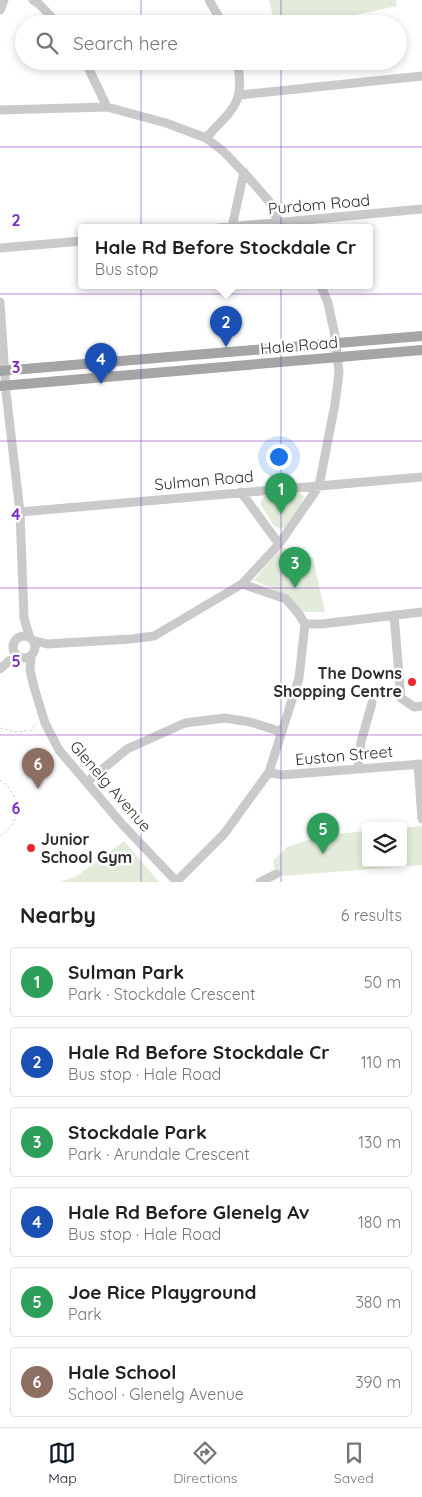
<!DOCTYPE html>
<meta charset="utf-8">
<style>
body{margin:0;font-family:Quicksand,sans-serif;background:#f2f2f2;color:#202124}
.controls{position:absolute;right:15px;bottom:15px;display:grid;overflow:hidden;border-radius:5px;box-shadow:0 2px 8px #0003}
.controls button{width:45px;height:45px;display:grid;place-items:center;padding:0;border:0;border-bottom:1px solid #e0e0e0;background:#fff;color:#202124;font:25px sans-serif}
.you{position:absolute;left:278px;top:456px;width:18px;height:18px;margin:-12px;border:4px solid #fff;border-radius:50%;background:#1a73e8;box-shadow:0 0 0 8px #1a73e833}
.badge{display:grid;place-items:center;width:32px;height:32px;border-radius:50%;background:#111827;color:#fff;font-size:16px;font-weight:700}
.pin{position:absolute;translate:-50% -41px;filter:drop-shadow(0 1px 2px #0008)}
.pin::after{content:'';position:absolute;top:26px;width:18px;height:15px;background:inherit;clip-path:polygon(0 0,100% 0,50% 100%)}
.popup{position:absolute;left:78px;top:224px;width:295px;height:65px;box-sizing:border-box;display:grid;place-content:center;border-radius:5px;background:#fff;filter:drop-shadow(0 1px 4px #0005);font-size:16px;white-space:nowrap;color:#757577}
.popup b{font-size:19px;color:#202124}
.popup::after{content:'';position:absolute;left:50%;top:100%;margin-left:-10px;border:10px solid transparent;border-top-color:#fff}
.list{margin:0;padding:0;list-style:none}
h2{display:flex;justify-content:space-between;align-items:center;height:65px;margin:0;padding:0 20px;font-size:21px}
h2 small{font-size:16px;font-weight:400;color:#757577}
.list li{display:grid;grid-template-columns:32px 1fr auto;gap:15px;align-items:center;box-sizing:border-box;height:70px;margin:0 10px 10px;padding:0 10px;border:1px solid #e0e0e0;border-radius:5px}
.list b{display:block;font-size:19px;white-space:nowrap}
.list p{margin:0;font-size:16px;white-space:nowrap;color:#757577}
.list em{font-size:16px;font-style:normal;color:#757577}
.icon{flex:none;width:28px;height:28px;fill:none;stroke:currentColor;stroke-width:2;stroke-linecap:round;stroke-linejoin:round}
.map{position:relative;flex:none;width:422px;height:882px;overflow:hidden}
.search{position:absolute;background:#fff;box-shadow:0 2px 8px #0003;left:15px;right:15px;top:15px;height:55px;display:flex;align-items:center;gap:12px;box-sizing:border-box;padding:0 18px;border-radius:28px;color:#757577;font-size:19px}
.sheet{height:545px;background:#fff}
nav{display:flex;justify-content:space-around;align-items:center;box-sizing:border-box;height:70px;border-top:1px solid #e0e0e0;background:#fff;font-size:14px;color:#757577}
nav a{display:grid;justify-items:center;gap:2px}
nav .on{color:#111827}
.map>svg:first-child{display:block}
.green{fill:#e3ecda}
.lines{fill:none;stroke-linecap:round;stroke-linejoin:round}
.path{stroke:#cacaca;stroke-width:1;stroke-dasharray:2.5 2.5;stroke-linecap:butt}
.minor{stroke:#cacaca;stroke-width:9}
.major{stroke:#a5a5a5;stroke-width:10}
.grid{fill:none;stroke:#7b2cbf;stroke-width:1;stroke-opacity:0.55}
.poi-dot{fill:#ec2734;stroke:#fff;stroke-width:2}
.labels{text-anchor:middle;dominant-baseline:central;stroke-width:5;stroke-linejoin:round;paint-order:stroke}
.street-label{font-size:16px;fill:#2d2d2d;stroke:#fff}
.poi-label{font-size:16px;font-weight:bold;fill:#2d2d2d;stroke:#fff;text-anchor:end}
.grid-label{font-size:16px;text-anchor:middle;font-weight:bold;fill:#7b2cbf;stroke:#fff;stroke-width:5;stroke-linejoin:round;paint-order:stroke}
</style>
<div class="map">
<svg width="422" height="882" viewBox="0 0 422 882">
<rect width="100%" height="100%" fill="#fff"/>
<path class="green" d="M269 0H396L397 6C357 15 317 24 275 24Z
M300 493 304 496C301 507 292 523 282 529L274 526 260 503 264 496Z
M282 547 313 558 325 612H303L287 596 254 580Z
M422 826V865L284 876 276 874 273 861 287 847 319 836 366 831V863H403V828Z
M124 841 159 882H59L77 876Z"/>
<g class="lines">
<path class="path" d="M0 728 15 732 33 730V725H36
M0 780C21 794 23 822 0 836"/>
<path class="minor" d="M33 0 39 4 58 24
M209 0 223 24
M0 10 4 0
M85 61 107 107
M240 95 422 76
M0 110 107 107 166 123 206 138 223 151 248 177 273 206 277 223
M206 138C232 109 246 104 237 61
M232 227 244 172
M218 228 422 209
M0 248 82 241
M0 302 6 392 20 512 24 618 30 638
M241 492 279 544
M20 512 422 477
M394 615 401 698 414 707 422 706
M305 624H322L422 612
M13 647a11 11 0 1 1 22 0a11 11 0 1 1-22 0Z
M32 640 47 644 131 639 154 636 242 584 279 544 319 486 335 404 339 373 335 336 328 303 321 286
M31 656 30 670 34 687 45 723 59 750 122 824 177 882
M0 669 9 661 19 657
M418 764 422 819
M358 768 361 742 372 703
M269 772 281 775 422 764
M87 782 127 749 185 723 225 718 250 722 282 732
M177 881 224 834 269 772 299 678 305 624 298 613 286 599 242 584
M260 882 276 874"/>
<path class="major" d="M0 371 422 336
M0 386 422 350"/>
</g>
<path class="grid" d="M141 0V24M281 0V24M141 61V882M281 61V882M0 147H422M0 294H422M0 441H422M0 588H422M0 735H422"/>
<g class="poi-dot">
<circle cx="412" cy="682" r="5"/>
<circle cx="31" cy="848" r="5"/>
</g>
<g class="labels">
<g class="street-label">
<text transform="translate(319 204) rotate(-5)">Purdom Road</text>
<text transform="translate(299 345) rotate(-5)">Hale Road</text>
<text transform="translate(204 480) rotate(-5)">Sulman Road</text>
<text transform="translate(344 755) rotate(-5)">Euston Street</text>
<text transform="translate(111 786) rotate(49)">Glenelg Avenue</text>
</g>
<g class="poi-label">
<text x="402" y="673">The Downs<tspan x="402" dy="18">Shopping Centre</tspan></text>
<text x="41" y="839" text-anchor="start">Junior<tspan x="41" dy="18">School Gym</tspan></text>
</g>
</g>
<g class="grid-label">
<text x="16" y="226">2</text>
<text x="16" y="373">3</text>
<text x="16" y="520">4</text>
<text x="16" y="667">5</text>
<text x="16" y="814">6</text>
</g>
</svg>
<div class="controls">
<button><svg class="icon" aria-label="layers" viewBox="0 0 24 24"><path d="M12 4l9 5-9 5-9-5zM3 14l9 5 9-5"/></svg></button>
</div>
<div class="you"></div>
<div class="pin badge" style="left:281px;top:514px;background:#2e9e5b">1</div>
<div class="pin badge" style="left:226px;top:347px;background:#1a4fb4">2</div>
<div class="popup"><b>Hale Rd Before Stockdale Cr</b>Bus stop</div>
<div class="pin badge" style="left:295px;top:588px;background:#2e9e5b">3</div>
<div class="pin badge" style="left:101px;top:384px;background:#1a4fb4">4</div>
<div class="pin badge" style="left:323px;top:854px;background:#2e9e5b">5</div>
<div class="pin badge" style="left:38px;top:789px;background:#8d6e63">6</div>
<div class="search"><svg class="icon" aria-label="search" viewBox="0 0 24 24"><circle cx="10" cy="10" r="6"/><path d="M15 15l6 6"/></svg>Search here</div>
</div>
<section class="sheet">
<h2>Nearby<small>6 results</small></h2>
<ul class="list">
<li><span class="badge" style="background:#2e9e5b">1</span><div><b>Sulman Park</b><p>Park · Stockdale Crescent</p></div><em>50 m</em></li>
<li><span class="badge" style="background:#1a4fb4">2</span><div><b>Hale Rd Before Stockdale Cr</b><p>Bus stop · Hale Road</p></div><em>110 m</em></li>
<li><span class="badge" style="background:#2e9e5b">3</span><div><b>Stockdale Park</b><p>Park · Arundale Crescent</p></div><em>130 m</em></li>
<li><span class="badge" style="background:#1a4fb4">4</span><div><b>Hale Rd Before Glenelg Av</b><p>Bus stop · Hale Road</p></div><em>180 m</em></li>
<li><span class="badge" style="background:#2e9e5b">5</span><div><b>Joe Rice Playground</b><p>Park</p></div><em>380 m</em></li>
<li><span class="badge" style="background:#8d6e63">6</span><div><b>Hale School</b><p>School · Glenelg Avenue</p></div><em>390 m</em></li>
</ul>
</section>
<nav>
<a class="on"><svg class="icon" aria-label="map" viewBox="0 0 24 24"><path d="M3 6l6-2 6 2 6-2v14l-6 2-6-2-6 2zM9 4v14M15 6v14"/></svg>Map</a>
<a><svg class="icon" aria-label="directions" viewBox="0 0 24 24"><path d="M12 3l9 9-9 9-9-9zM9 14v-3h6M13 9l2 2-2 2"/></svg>Directions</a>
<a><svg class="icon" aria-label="saved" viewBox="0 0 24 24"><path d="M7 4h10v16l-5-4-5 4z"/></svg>Saved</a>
</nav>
